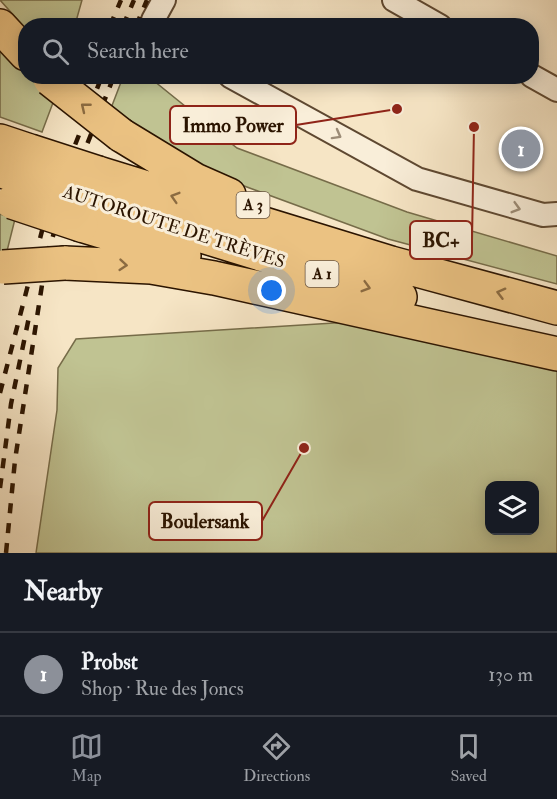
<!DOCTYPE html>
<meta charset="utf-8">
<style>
body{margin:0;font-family:"IM FELL Double Pica",serif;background:#20242c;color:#f1f3f6}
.controls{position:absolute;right:18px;bottom:18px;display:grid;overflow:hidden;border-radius:12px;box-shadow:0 3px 15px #0003}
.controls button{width:54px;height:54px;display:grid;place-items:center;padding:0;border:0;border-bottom:2px solid #363941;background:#171b24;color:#f1f3f6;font:30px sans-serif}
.you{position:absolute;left:272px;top:291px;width:21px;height:21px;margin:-15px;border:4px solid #fff;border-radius:50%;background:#1a73e8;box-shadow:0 0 0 9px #1a73e833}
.badge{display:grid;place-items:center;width:39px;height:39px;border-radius:50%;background:#8c9099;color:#fff;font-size:20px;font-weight:700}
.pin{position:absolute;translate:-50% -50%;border:3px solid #fff;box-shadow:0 2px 6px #0006}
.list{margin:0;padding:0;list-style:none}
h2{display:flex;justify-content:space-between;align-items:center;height:78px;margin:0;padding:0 24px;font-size:26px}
h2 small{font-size:20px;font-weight:400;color:#9ea1a6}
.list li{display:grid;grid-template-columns:39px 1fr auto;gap:18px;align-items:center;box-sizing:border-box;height:84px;padding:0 24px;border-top:2px solid #363941}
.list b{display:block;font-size:22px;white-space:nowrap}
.list p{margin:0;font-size:20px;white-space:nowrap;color:#9ea1a6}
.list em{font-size:20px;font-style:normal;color:#9ea1a6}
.icon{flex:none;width:33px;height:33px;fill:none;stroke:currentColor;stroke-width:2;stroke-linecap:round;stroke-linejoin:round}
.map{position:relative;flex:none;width:557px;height:553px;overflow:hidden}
.search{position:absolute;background:#171b24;box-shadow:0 3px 15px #0003;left:18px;right:18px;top:18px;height:66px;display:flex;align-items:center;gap:15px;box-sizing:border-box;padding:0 21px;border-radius:24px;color:#9ea1a6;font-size:22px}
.sheet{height:162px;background:#171b24}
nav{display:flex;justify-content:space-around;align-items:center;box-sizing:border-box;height:84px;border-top:2px solid #363941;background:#171b24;font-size:16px;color:#9ea1a6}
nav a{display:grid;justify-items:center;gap:3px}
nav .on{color:#8c9099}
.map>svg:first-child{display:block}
.green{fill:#c0c392;stroke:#766c49;stroke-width:1.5;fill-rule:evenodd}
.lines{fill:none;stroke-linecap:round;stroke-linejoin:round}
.minor-casing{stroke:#5e4831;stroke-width:26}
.highway-casing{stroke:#2b1400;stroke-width:36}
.minor{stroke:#f9eed9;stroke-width:22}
.highway{stroke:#ebc282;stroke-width:33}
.rail{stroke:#2b1400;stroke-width:4.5;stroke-dasharray:10 10;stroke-linecap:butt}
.highway-bridge-casing{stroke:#2b1400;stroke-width:36;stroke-linecap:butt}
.highway-bridge{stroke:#ebc282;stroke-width:33}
.oneway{stroke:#8b6b41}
.oneway2{stroke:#9c8c77}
.labels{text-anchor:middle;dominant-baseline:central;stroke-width:6;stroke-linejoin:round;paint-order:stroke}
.shield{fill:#f9eed9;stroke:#695541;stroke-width:1.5}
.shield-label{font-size:16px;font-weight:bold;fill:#2b1400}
.street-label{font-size:18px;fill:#2b1400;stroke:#f9eed9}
.leader{fill:none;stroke:#8f2418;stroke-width:2}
.callout-dot{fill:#8f2418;stroke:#f9eed9;stroke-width:2}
.callout{fill:#f9eed9;stroke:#8f2418;stroke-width:2}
.callout-label{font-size:20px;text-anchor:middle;font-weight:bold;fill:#2b1400}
</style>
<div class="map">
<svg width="557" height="553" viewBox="0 0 557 553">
<rect width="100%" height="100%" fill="#f6e5c5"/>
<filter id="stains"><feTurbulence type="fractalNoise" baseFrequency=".00333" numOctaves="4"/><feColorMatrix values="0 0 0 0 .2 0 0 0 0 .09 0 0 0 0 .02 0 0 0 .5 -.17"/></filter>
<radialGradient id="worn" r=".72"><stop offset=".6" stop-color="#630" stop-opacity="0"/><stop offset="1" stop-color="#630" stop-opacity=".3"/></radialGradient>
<path class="green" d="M0 0H82L75 25 26 26 25 28Z
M0 51 54 100 42 132 0 117Z
M123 77H149L237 148 407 212 557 256V284L388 239 190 166 108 116Z
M0 214 15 219 5 259 0 260Z
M350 322 557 365V553H36L57 410 58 368 76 339ZM490 485H534V530H490Z"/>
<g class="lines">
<g class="minor-casing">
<path id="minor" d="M394 0 440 26
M153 26V20L164 0
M230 76 417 179 543 215 557 214
M532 76 557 90"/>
</g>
<g class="highway-casing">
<path id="highway" d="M0 26 26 54
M121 135 195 180 229 195
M0 141 30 151
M0 170 21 178
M98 173 391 263 557 308
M89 201 400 297
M81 225 184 256
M65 263 151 267 214 278 557 354"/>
</g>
<use href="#minor" class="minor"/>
<use href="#highway" class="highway"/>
<path class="rail" d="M110 26 121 0
M123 26 134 0
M136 26 147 0
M0 393 43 227 102 76
M0 488 11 404 29 317
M6 553 15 460 46 259 60 213 114 76"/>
<g class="highway-bridge-casing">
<path id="highway-bridge" d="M50 79 121 135
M30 151 98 173
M21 178 89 201
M12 202 81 225
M3 267 65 263"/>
</g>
<use href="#highway-bridge" class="highway-bridge"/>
</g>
<defs><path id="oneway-chevron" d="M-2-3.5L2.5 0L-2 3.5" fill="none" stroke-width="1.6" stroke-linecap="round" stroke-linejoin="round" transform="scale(1.5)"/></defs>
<g class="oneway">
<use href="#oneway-chevron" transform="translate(85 107) rotate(-141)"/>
<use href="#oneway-chevron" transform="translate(175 197) rotate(-163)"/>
<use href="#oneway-chevron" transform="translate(123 265) rotate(5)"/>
<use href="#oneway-chevron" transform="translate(366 287) rotate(16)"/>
<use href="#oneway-chevron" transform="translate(501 293) rotate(-165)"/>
</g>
<g class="oneway2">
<use href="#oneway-chevron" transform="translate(337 135) rotate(29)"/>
<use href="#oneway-chevron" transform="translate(516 208) rotate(16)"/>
</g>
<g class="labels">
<g class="shield">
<rect x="236.5" y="192" width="33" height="26" rx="4.5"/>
<rect x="305.5" y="261" width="33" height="26" rx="4.5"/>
</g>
<g class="shield-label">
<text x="253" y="205">A 3</text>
<text x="322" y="274">A 1</text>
</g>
<g class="street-label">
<text transform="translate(174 227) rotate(18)">AUTOROUTE DE TRÈVES</text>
</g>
</g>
<path class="leader" d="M397 109L296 125M474 127L472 240M304 448L262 521"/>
<g class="callout-dot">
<circle cx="397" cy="109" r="6"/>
<circle cx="474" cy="127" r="6"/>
<circle cx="304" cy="448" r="6"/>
</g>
<g class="callout">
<rect x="170" y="106" width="126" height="38" rx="6"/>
<rect x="410" y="221" width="62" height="38" rx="6"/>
<rect x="149" y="502" width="113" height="38" rx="6"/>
</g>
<g class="callout-label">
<text x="233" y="132">Immo Power</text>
<text x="441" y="247">BC+</text>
<text x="205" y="528">Boulersank</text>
</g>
<rect width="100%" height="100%" filter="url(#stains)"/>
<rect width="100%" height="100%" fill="url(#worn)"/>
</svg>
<div class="controls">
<button><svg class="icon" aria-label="layers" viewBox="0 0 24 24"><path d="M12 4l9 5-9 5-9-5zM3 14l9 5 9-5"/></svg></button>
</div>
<div class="you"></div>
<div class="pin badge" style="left:521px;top:149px">1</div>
<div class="search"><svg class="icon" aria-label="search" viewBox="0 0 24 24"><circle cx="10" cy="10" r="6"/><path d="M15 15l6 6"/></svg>Search here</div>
</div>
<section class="sheet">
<h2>Nearby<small></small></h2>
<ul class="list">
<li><span class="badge">1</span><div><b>Probst</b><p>Shop · Rue des Joncs</p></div><em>130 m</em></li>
</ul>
</section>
<nav>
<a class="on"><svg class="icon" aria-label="map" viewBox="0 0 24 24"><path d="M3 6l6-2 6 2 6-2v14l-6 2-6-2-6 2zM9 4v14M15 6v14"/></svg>Map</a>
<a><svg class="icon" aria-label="directions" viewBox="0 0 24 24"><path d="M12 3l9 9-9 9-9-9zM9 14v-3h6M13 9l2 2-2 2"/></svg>Directions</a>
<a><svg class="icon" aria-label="saved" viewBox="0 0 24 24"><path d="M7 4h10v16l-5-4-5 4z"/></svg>Saved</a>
</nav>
